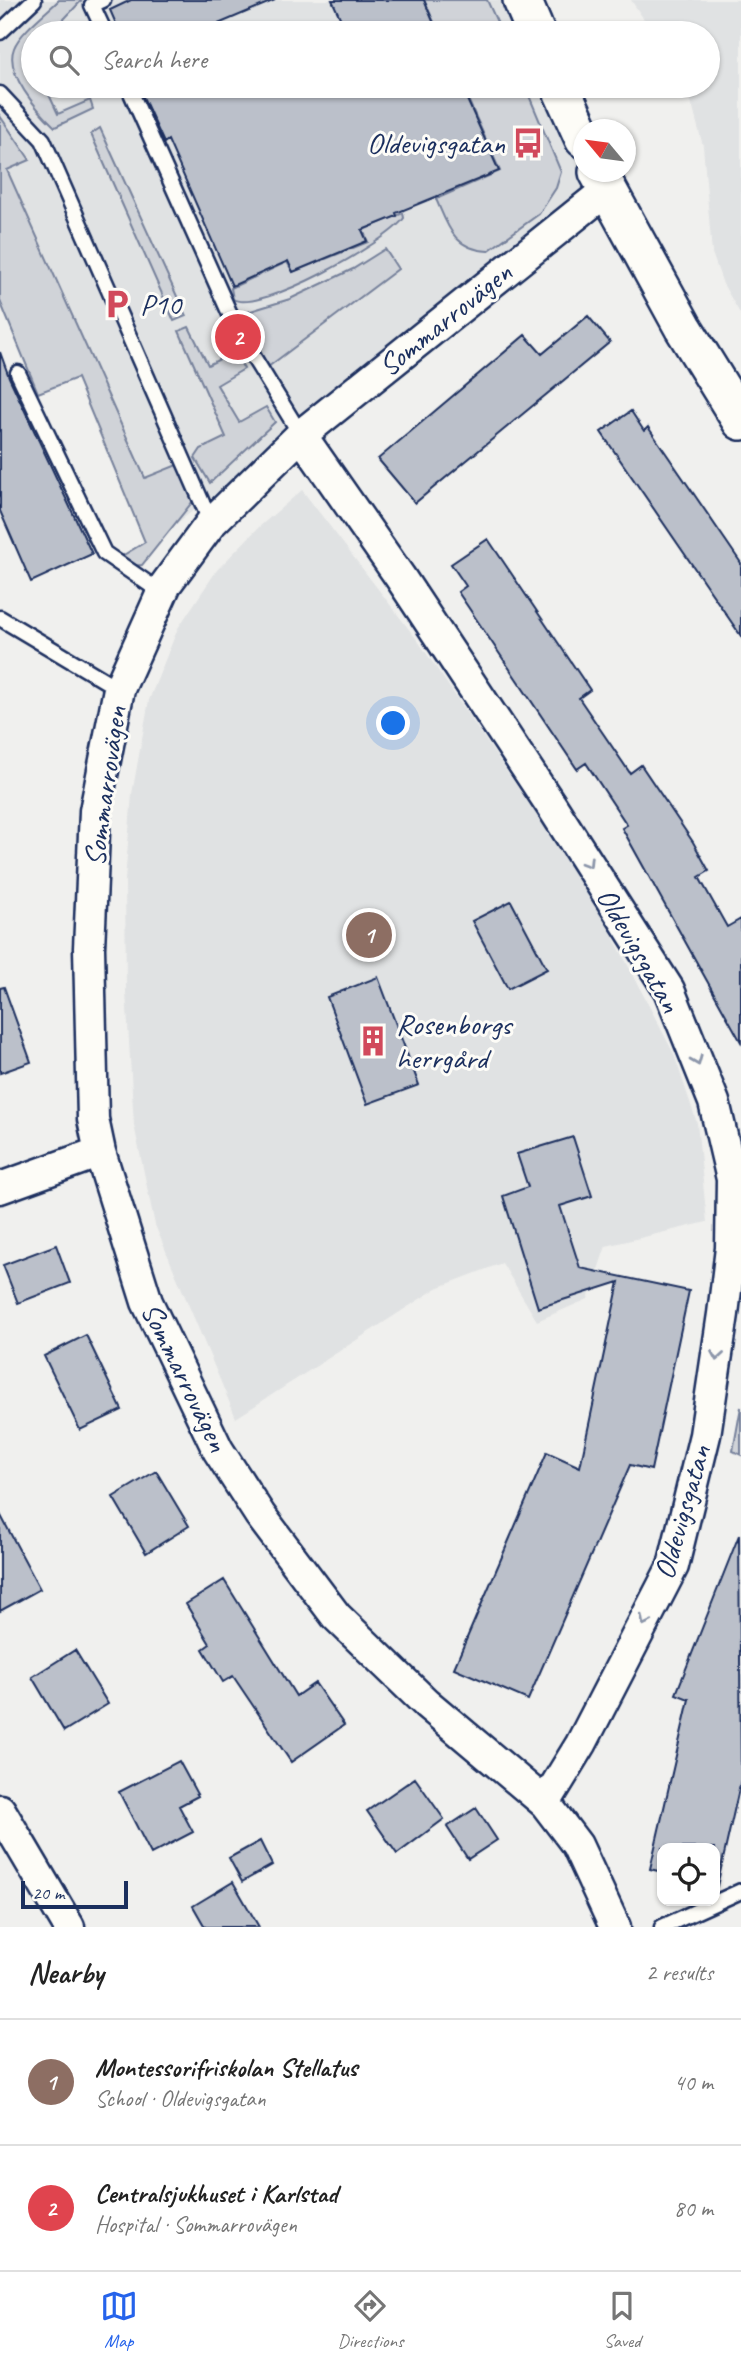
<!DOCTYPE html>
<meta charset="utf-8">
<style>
body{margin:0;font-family:Caveat,sans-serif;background:#f2f2f2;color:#222}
.controls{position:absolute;right:21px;bottom:21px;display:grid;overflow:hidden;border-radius:14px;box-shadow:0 2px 5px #0004}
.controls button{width:63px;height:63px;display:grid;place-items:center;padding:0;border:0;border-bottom:2px solid #e0e0e0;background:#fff;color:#222;font:35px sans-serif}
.compass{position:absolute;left:573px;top:119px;width:63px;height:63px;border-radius:50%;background:#fff;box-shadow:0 2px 5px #0004;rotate:299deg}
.scale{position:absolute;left:21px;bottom:18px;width:107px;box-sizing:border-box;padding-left:7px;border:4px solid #1b2f5e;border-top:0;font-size:19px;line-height:24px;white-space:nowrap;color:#1b2f5e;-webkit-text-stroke:5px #fdfcf7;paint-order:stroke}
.you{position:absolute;left:394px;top:724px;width:24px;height:24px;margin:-18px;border:5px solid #fff;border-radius:50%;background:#1a73e8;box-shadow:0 0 0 10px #1a73e833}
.badge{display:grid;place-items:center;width:46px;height:46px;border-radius:50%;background:#2563eb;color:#fff;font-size:23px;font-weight:700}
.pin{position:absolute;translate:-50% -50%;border:4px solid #fff;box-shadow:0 2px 7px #0006}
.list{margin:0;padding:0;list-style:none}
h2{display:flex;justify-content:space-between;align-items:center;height:91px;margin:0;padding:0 28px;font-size:30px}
h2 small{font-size:23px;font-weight:400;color:#767676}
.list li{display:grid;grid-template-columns:46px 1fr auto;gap:21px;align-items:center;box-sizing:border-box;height:126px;padding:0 28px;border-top:2px solid #e0e0e0}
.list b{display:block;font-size:26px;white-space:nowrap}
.list p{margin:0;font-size:23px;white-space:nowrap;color:#767676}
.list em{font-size:23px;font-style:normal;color:#767676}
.icon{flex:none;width:38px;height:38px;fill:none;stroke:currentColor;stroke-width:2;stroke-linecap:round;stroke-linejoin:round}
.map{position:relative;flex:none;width:741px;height:1927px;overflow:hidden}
.search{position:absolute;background:#fff;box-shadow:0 2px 5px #0004;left:21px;right:21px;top:21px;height:77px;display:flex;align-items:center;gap:18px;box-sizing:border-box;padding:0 24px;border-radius:38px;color:#767676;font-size:26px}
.sheet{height:343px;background:#fff}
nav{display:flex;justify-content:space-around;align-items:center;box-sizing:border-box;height:98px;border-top:2px solid #e0e0e0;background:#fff;font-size:19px;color:#767676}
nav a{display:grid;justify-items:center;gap:4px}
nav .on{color:#2563eb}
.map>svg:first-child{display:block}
.built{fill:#e0e2e3}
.green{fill:#d0d3d8;stroke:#76819b;stroke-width:2}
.building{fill:#bbc0ca;stroke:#1b2f5e;stroke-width:2}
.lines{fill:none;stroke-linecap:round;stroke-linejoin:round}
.service-casing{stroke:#1b2f5e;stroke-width:19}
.minor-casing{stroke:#1b2f5e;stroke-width:35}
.tertiary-casing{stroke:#1b2f5e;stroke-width:42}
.service{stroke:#fdfcf7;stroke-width:14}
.minor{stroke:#fdfcf7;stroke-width:30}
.tertiary{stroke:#fdfcf7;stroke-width:37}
.oneway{stroke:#8c96aa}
.labels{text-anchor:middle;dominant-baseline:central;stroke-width:6;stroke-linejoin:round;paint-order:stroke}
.poi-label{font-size:30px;fill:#1b2f5e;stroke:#fdfcf7;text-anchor:start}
.street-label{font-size:30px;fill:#1b2f5e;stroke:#fdfcf7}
</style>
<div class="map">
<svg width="741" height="1927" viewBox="0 0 741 1927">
<rect width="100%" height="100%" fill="#f0f0ee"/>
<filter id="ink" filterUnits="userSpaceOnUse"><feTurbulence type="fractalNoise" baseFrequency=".0143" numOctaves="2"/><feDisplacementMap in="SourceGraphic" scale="14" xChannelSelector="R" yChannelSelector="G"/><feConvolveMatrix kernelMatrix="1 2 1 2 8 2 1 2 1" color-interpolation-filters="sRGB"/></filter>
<g filter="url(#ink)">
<path class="built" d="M0 0H506L523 33H33V86H550L583 152 584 172 602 188 304 426 151 543 22 249 0 226Z
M631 0H741V315L723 284 712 253 703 146 687 86H708V33H653Z
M302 490 418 641 593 898 674 1054 697 1123 707 1222 606 1246 588 1299 537 1321 502 1263 437 1288 236 1418 155 1225 134 1125 126 992 125 880 132 794 149 700 178 628 217 570 259 527Z"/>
<path class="green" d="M59 0H82L51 33H33V86H45L58 114 90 100 93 109 55 127C38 111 4 73 14 48 20 32 47 12 59 0Z
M424 0H487L502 33H439Z
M462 86H525L561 172 556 188 539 214 488 251C453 249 448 226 436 199L500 171Z
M0 116 30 160 7 170 145 478 177 465 193 501 142 565 130 566 122 556 145 542 77 378 38 393 0 301Z
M100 128 186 316 174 321 91 134Z
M403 213 404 218C388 242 258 315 233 299L231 288 287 262 293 272 368 242 363 230Z
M385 249 398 269 268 367 243 317 244 313 290 299 353 269Z
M189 327 208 365 234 352 244 369 217 385 239 422 266 407 275 422 210 483 195 458 201 449 226 437 179 331Z
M741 1407V1455L733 1451Z"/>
<path class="building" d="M131 0H275L211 27 214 33H120L110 10Z
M332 0H424L438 33H347Z
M138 86H461L499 171 396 213 397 216 362 230 367 241 293 272 288 261 232 286 168 140 164 143Z
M588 316 610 342 415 503 378 459 525 335 542 354Z
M0 352 9 377 92 554 31 582 0 511Z
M631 411 644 431 648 427 741 563V636L601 432Z
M488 539 590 690 579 698 630 773 641 765 693 842 709 871 699 877 727 927 741 919V1042L622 828 627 825 586 763 577 769 458 592 466 586 451 564Z
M511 901 547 969 508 989 472 921Z
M378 977 419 1085 367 1104 327 997Z
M4 987 31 1062 0 1073V988Z
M573 1137 592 1196 560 1206 580 1268 689 1291 651 1470 630 1465 528 1700 454 1668 547 1452 580 1467 619 1282 538 1308 503 1196 528 1187 517 1154Z
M56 1245 70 1283 18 1303 3 1265Z
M86 1335 122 1410 80 1430 44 1356Z
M156 1471 189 1526 146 1553 113 1497Z
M0 1514 40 1589 0 1611Z
M739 1535 741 1780 717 1886 715 1885V1848H662V1872L650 1869 689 1699 676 1694Z
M224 1580 296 1696 315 1683 344 1725 291 1762 233 1676 223 1682 203 1649 210 1644 186 1604Z
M75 1650 108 1704 64 1731 32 1677Z
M179 1761 198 1796 179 1806 193 1832 151 1854 119 1792Z
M415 1778 444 1819 397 1854 367 1811Z
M476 1808 497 1840 468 1859 447 1827Z
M260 1841 272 1865 242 1882 229 1858Z
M233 1882 259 1927H205L193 1906Z"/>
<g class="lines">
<g class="service-casing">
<path id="service" d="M103 0 92 5 105 33
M0 32 34 0
M128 86 238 332 301 435
M0 94 43 140 211 523
M18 373 104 553 162 593
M0 618 119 689
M662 1927 741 1891"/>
</g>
<g class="minor-casing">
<path id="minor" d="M607 190 301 435 211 523 166 584 119 689 95 811 89 948 93 1119 100 1152 147 1302 218 1450 260 1515 336 1616 426 1703 545 1803 577 1845 615 1927
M301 435 400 577 551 805 669 990 714 1102 732 1179 731 1248 723 1314 705 1435 673 1566 581 1744 545 1803
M0 1188 100 1152
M0 1810 69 1927"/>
</g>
<g class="tertiary-casing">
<path id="tertiary" d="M522 0 536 33
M560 86 584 139
M598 172 683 327 741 421"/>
</g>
<use href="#service" class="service"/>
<use href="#minor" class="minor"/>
<use href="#tertiary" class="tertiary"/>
</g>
<defs><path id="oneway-chevron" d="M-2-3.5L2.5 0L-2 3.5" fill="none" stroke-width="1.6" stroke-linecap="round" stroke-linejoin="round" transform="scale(1.75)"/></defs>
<g class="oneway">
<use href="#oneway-chevron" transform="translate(588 863) rotate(58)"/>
<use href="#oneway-chevron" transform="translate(697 1061) rotate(68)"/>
<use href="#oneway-chevron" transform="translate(717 1356) rotate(99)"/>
<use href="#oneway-chevron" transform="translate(645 1621) rotate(117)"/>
</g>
</g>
<defs>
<g id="bus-bare" transform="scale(2.415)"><path d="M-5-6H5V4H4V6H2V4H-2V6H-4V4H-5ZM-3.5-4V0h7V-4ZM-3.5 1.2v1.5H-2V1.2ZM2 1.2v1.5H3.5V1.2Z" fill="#d1495b" stroke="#fdfcf7" stroke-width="2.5" paint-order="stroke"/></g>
<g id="parking-bare" transform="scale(2.415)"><path d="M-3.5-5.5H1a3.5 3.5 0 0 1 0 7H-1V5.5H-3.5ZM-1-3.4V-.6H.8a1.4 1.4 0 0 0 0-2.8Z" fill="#d1495b" stroke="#fdfcf7" stroke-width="2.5" paint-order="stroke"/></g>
<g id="building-bare" transform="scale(2.415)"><path d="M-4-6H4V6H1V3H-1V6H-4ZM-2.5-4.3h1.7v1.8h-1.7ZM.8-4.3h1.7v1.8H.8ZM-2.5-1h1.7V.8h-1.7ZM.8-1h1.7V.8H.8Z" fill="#d1495b" stroke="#fdfcf7" stroke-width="2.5" paint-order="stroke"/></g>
</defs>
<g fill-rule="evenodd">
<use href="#bus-bare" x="528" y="143"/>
<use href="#parking-bare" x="117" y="304"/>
<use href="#building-bare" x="373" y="1041"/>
</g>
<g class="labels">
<g class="poi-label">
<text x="505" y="143" text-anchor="end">Oldevigsgatan</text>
<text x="140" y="304">P10</text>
<text x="396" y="1024">Rosenborgs<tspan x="396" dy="34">herrgård</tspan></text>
</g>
<g class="street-label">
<text transform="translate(445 319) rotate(-39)">Sommarrovägen</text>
<text transform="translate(105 786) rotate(-82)">Sommarrovägen</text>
<text transform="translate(639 950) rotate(60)">Oldevigsgatan</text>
<text transform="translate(185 1377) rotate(64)">Sommarrovägen</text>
<text transform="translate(682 1512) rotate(-74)">Oldevigsgatan</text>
</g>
</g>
</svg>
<div class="controls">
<button><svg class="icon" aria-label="locate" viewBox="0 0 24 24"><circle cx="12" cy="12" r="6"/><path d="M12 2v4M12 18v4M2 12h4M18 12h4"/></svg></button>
</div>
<svg class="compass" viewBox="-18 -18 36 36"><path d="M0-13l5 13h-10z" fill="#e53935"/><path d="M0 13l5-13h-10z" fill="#767676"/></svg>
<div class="scale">20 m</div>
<div class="you"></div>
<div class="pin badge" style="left:369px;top:935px;background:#8d6e63">1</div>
<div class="pin badge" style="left:238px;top:337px;background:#e0444e">2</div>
<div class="search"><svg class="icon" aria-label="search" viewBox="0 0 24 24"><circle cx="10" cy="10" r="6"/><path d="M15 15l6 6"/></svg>Search here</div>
</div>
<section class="sheet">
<h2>Nearby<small>2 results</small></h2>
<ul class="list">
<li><span class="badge" style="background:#8d6e63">1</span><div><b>Montessorifriskolan Stellatus</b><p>School · Oldevigsgatan</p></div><em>40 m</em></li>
<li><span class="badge" style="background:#e0444e">2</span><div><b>Centralsjukhuset i Karlstad</b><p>Hospital · Sommarrovägen</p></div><em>80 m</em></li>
</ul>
</section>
<nav>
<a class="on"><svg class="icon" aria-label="map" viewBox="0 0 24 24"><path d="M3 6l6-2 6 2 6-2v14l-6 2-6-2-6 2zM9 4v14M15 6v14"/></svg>Map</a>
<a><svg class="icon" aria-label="directions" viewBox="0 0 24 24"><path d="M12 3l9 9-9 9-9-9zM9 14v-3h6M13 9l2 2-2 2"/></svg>Directions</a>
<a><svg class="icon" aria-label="saved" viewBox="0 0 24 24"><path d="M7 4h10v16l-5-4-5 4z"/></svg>Saved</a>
</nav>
